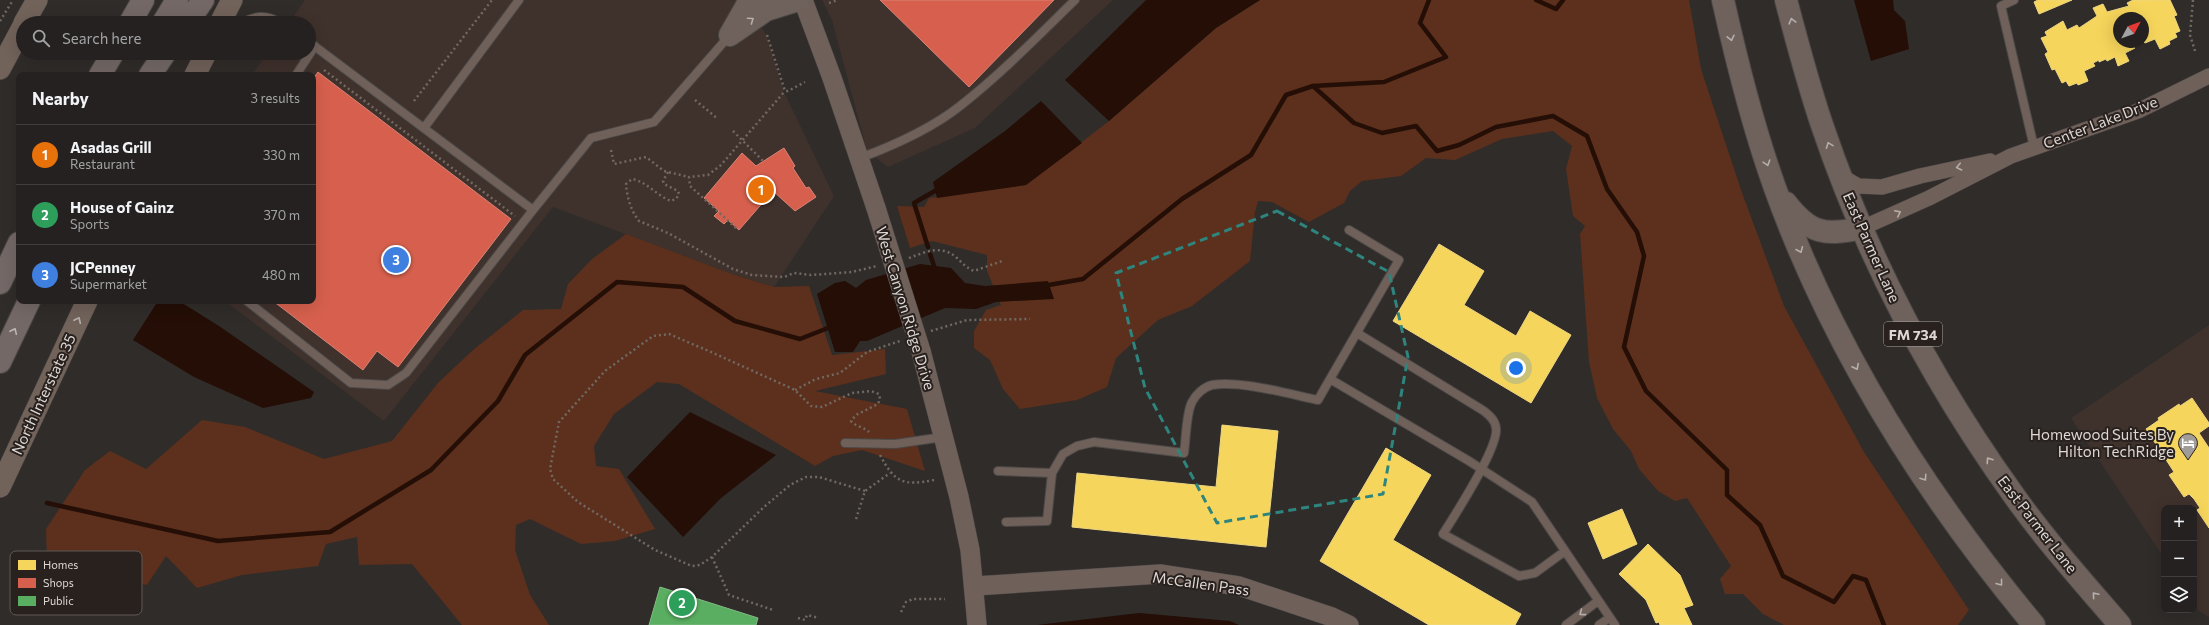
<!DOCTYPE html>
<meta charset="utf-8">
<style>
body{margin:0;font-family:Commissioner,sans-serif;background:#302e2d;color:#f1f3f6}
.controls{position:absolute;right:12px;bottom:12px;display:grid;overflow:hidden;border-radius:8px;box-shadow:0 4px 16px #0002}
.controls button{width:36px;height:36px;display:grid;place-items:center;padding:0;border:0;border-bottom:1px solid #413e3e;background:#242120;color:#f1f3f6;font:20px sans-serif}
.compass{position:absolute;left:2113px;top:12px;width:36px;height:36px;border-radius:50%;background:#242120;box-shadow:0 4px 16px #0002;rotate:49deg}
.you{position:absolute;left:1516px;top:368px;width:14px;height:14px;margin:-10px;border:3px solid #fff;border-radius:50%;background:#1a73e8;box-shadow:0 0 0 6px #1a73e833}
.badge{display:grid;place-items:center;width:26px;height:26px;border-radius:50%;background:#8bbbb9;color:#fff;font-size:13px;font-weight:700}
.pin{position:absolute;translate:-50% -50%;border:2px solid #fff;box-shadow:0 1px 4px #0006}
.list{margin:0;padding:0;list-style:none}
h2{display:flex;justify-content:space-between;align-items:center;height:52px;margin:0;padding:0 16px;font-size:17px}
h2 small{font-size:13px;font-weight:400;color:#a3a3a5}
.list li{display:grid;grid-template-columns:26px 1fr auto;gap:12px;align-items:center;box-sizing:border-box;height:60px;padding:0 16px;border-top:1px solid #413e3e}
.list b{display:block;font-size:15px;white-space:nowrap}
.list p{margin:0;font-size:13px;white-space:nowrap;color:#a3a3a5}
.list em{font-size:13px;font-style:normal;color:#a3a3a5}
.icon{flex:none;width:22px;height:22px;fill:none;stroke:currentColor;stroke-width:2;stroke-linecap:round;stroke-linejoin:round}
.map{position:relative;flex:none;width:2209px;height:625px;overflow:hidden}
.search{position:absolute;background:#242120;box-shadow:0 4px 16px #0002;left:16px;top:16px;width:300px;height:44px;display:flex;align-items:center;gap:10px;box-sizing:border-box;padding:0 14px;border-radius:22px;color:#a3a3a5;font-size:15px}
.panel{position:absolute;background:#242120;box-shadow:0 4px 16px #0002;left:16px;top:72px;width:300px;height:232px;border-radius:8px}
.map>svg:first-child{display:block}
.built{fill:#3f312c}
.green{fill:#5c301c}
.water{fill:#240e06}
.homes{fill:#f6d55c;stroke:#eed680}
.shops{fill:#d6604d;stroke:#d88476}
.public{fill:#5aae61;stroke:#81bb84}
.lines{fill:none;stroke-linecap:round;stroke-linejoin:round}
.stream{stroke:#240e06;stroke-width:4.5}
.service-casing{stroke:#4b4846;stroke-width:10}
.minor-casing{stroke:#4b4846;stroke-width:16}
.tertiary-casing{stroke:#4b4846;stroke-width:20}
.secondary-casing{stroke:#4b4846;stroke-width:22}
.primary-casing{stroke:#4b4846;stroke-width:24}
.motorway-casing{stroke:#4b4846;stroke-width:24}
.path{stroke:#726862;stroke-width:2.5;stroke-dasharray:2 3;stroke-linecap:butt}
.service{stroke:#6f605a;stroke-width:8}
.minor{stroke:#6f605a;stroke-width:15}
.tertiary{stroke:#6f605a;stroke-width:19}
.secondary{stroke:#71625a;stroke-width:21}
.primary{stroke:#6f625c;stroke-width:22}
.motorway{stroke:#736865;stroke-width:22}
.tertiary-bridge-casing{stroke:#4b4846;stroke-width:20;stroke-linecap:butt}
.tertiary-bridge{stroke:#6f605a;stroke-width:19}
.oneway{stroke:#b6afab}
.oneway2{stroke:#b6aeaa}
.oneway3{stroke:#b7afaa}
.oneway4{stroke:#bdb6b3}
.marked{fill:none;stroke:#2e857d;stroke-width:3;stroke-dasharray:8 5;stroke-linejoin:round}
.labels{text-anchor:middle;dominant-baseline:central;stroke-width:4;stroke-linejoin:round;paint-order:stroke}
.shield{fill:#29211d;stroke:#a7a19e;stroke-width:1}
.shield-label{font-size:14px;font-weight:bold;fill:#ddd8d5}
.street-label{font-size:15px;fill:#ddd8d5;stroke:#29211d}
.poi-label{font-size:15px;fill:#ddd8d5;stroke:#29211d;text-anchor:end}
.key{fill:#29211d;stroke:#5f5854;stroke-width:1}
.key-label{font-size:11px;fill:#ddd8d5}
</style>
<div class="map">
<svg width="2209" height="625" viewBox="0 0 2209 625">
<rect width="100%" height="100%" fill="#302c2a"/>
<path class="built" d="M305 0H745L767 36 784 92 834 196 774 287 732 274 553 207 384 421 225 301H313V75H252L267 53H309V23H289Z
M822 0H1113L975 128 888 167 867 151 832 20Z
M2209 325V617L2199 611 2194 603V508H2164V558L2071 418Z"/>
<path class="green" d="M1260 0H1689L1701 69 1741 190 1784 306 1864 452 1969 610 1958 625H1784L1763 614 1743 594H1725L1720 579 1731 566 1687 498 1675 501 1658 491 1639 469 1631 451 1613 429 1597 398 1589 362 1580 234 1585 226 1573 216 1566 169 1572 146 1553 131 1502 139 1455 160 1426 158 1401 176 1362 181 1350 191 1344 203 1309 222 1272 202 1258 201 1255 212 1250 261 1192 306 1158 320 1116 358 1107 387 1077 400 1020 409 1003 389 990 360 974 348V331L986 310 1001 305 987 271V255L932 241 910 248 897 206 924 207 929 198 1026 185 1109 121 1216 28Z
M626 234 732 274 774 287 809 286 832 355 885 349 886 374 815 391 907 409 925 471 862 450 833 456 815 466 679 384 657 382 614 414 594 446 596 466 619 469 655 529 615 541 581 544 530 519 516 525 515 550 530 595 549 625H462L412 564 359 565 357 537 326 544 318 566 242 575 197 588 166 556 147 585 78 573 47 558 46 529 85 470 110 451 146 469 202 420 245 427 324 459 392 441 438 383 473 350 523 310 561 309 568 284 592 259Z"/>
<path class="water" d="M1146 0H1260L1216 28 1109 121 1065 80Z
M1854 0H1893L1894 10 1905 21 1909 49 1871 61Z
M1041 101 1082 143 1026 185 937 198 933 182 1005 131Z
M920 264 951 268 965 283 985 286 1048 281 1054 299 996 302 976 309 945 308 867 341H860L853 352H835L817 294 835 283 845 281 856 288 866 280Z
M158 301H179L219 326 314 392 311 398 263 408 194 377 133 340Z
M690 412 776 455 721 498 683 537 627 477Z
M1139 613 1230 621 1239 625H1037Z"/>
<path class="homes" d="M2038 0H2072L2039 14 2034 2Z
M2133 0H2170L2177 15 2174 16 2180 31 2175 33 2177 37 2169 41 2170 44 2160 49 2155 39 2145 43 2143 41V18H2119V42H2140L2134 47 2135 48 2125 53 2129 61 2118 66 2115 57 2107 61 2106 59 2099 62V60L2093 63 2095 66 2084 71 2088 81 2078 85 2077 83 2069 86 2066 81 2062 83 2055 69 2052 70 2045 54 2048 52 2041 38 2047 36 2045 32 2063 21 2067 30 2077 25 2079 28 2097 16 2093 8 2103 4 2107 12 2129 6 2127 3Z
M1439 244 1484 271 1464 305 1516 336 1530 311 1571 335 1531 403 1393 321Z
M2192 398 2209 423V426L2199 433 2209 448V528L2197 510 2200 508 2194 499 2189 494 2184 497 2169 475 2174 472 2146 429 2159 420 2158 418 2179 404 2180 406Z
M1222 425 1278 431 1266 547 1072 527 1077 473 1216 487Z
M1386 448 1431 475 1393 540 1521 614 1515 625H1429L1320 561Z
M1622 509 1637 544 1603 559 1588 523Z
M1648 544 1680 575 1693 605 1684 608 1692 625H1660L1659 622 1656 623 1646 600 1619 574Z"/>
<path class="shops" d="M880 0H1054L969 87Z
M318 72 511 219 398 367 377 351 363 370 273 301H313V79Z
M784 148 795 166 793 168 806 188 809 187 816 197 795 211 773 191 739 230 728 220 724 224 714 216 719 211 704 198 742 153 756 166Z"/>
<path class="public" d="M660 587 758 618 756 625H649Z"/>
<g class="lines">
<path class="stream" d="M1536 0 1556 9 1563 0
M1313 86 1354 123 1382 133 1416 126 1437 151 1459 145 1496 127 1553 116 1587 136 1607 189 1637 232 1644 256 1624 347 1646 391 1727 470V495L1760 525 1783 576 1834 602 1853 576 1866 580 1884 625
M928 247 914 203 940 188
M930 254 936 272
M1043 286 1083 279 1182 199 1251 155 1286 95 1313 86 1384 82 1446 57 1420 23 1429 0
M47 503 218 541 330 532 431 470 498 401 525 355 617 282 683 287 735 321 800 339 833 326"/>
<g class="service-casing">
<path id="service" d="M2014 0 2001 6 2034 147
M243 23C255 15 268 15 280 23
M309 42 533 210 591 138 654 122 729 36
M296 75 315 46
M424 128 519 0
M860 158C895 145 931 129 960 106 1001 74 1038 36 1075 0
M1349 230 1399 260 1330 379 1469 461 1532 502 1615 625
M247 301 351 383 388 385 406 373 533 210
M1357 333 1484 411C1490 416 1495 420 1496 428 1499 447 1455 515 1443 534L1519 576 1535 573 1565 551
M845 443 895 444 943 437
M998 471 1052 473
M1006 522 1047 521 1052 473 1063 454 1077 446 1094 442 1184 453C1186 440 1186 413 1192 402 1196 394 1204 387 1212 385 1240 380 1289 394 1318 400L1330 379
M1566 625 1598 601
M1599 625 1609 618"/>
</g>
<g class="minor-casing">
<path id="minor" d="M1841 176 1858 186 1882 187 1920 176 1990 161
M1862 228 1929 198 2011 156 2138 111 2209 76"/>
</g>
<g class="tertiary-casing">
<path id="tertiary" d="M803 0 832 78 876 208
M921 351 959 497 970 550 977 625
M975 586 1160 574 1239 586 1332 617 1349 625"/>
</g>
<g class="secondary-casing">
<path id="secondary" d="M24 23 37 0
M220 23 232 0
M0 69 23 26
M195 75 206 53
M0 487 87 301"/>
</g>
<g class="primary-casing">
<path id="primary" d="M750 0 730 35 766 10 798 0
M1723 0C1737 63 1753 127 1775 188 1833 349 1925 494 2034 625
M1786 0C1797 42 1808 84 1822 125 1867 258 1933 383 2015 497 2047 542 2084 583 2120 625
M1786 203C1810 234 1825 236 1862 228"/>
</g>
<g class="motorway-casing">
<path id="motorway" d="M130 23 143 0
M163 23 177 0
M187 23 203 0
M100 75 113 53
M150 75 165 53
M0 283 19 243
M0 362 29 301"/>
</g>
<path class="path" d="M2193 0 2190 35 2195 51
M829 3 838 0
M0 21 13 0
M767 35 785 91H788L805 82
M324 70 515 216
M695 100 718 119
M414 101 492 0
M733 131 764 162
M611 150 614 164 646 157 664 171 689 177
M668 172 663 181 664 184 678 191 679 194 676 199 671 201C657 196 646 181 632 179L626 184C627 197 631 211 639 221L668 233 733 269 752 275 784 277 794 273 811 275 852 272 877 266
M736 228 690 186 689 177 708 175 721 165 785 91
M909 258C925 252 942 244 957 258 962 263 967 268 974 271L1002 261
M931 331 967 320 1030 319
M795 390 816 379 840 373 867 352 900 341
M880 455C895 483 903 486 934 480
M865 491 819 477H806L790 485 764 507 712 557 700 565 692 566 655 550 578 502 553 479 550 469 559 422 605 371 653 336 669 334 711 352 795 390 811 406 822 407 852 393 871 391 879 394 880 399 878 404 856 415 851 421C856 427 864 427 869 432
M856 519 865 491 890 473
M712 557 729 595 773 610
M901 612 906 602 913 599H945
M798 618 805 620 807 615 819 618"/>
<use href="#service" class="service"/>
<use href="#minor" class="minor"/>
<use href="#tertiary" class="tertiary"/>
<use href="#secondary" class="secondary"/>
<use href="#primary" class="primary"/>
<use href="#motorway" class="motorway"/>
<g class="tertiary-bridge-casing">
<path id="tertiary-bridge" d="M876 208 921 351"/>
</g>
<use href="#tertiary-bridge" class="tertiary-bridge"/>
</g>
<defs><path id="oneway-chevron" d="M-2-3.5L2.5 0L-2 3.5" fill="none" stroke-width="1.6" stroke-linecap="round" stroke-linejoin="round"/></defs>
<g class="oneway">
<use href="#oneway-chevron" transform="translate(751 20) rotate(-35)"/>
<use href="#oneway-chevron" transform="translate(1792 21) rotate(-105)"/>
<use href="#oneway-chevron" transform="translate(1731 38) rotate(77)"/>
<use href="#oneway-chevron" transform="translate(1829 145) rotate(-111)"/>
<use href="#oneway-chevron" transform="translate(1767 163) rotate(73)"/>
<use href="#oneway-chevron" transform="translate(1800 250) rotate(67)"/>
<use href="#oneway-chevron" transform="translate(1856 367) rotate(63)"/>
<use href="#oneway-chevron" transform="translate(1989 460) rotate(-124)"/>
<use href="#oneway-chevron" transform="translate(1924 478) rotate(56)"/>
<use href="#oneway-chevron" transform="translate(2000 583) rotate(52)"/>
<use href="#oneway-chevron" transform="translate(2095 595) rotate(-131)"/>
</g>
<g class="oneway2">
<use href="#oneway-chevron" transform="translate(1959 167) rotate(168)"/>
<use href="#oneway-chevron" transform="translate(1898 213) rotate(-26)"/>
<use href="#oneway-chevron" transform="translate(1582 613) rotate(143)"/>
</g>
<use class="oneway3" href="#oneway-chevron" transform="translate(78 320) rotate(-65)"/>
<use class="oneway4" href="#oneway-chevron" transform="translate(14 331) rotate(-65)"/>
<path class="marked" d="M1277 211 1389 272 1408 357 1383 494 1217 523 1145 388 1116 273Z"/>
<defs>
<g id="hotel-pin" transform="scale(1)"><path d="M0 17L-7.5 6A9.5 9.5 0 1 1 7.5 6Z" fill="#a09c99" stroke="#29211d"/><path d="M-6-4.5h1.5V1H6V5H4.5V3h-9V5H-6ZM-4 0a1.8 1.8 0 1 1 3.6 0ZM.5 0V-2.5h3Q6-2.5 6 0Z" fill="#fff"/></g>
</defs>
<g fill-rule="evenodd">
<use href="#hotel-pin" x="2188" y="443"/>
</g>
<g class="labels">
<rect class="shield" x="1884" y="322" width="58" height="24" rx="3"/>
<g class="shield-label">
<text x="1913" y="334">FM 734</text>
</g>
<g class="street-label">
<text transform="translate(2100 122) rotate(-21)">Center Lake Drive</text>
<text transform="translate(1872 247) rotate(66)">East Parmer Lane</text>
<text transform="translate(906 308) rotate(73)">West Canyon Ridge Drive</text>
<text transform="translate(43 394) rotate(-65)">North Interstate 35</text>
<text transform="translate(2038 524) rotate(52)">East Parmer Lane</text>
<text transform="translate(1201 583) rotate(8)">McCallen Pass</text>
</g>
<g class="poi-label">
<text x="2174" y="434">Homewood Suites By<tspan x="2174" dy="17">Hilton TechRidge</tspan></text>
</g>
</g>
<rect x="10" y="551" width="132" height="64" rx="6" class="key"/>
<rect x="18" y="560" width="18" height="10" fill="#f6d55c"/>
<rect x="18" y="578" width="18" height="10" fill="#d6604d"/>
<rect x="18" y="596" width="18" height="10" fill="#5aae61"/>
<g class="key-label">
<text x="43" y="569">Homes</text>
<text x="43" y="587">Shops</text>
<text x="43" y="605">Public</text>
</g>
</svg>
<div class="controls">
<button>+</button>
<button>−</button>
<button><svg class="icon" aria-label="layers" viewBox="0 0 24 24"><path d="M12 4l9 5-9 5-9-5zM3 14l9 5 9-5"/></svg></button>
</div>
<svg class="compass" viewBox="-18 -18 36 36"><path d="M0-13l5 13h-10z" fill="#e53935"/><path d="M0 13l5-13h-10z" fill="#a3a3a5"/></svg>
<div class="you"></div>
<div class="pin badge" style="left:761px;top:190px;background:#e8710a">1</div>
<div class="pin badge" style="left:682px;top:603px;background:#2e9e5b">2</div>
<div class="pin badge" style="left:396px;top:260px;background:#3f7fe0">3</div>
<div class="search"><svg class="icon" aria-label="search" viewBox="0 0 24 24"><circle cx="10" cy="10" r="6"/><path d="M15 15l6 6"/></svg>Search here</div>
<section class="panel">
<h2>Nearby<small>3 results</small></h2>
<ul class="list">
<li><span class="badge" style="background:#e8710a">1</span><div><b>Asadas Grill</b><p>Restaurant</p></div><em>330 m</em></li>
<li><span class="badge" style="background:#2e9e5b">2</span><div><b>House of Gainz</b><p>Sports</p></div><em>370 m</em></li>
<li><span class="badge" style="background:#3f7fe0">3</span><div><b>JCPenney</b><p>Supermarket</p></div><em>480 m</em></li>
</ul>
</section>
</div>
